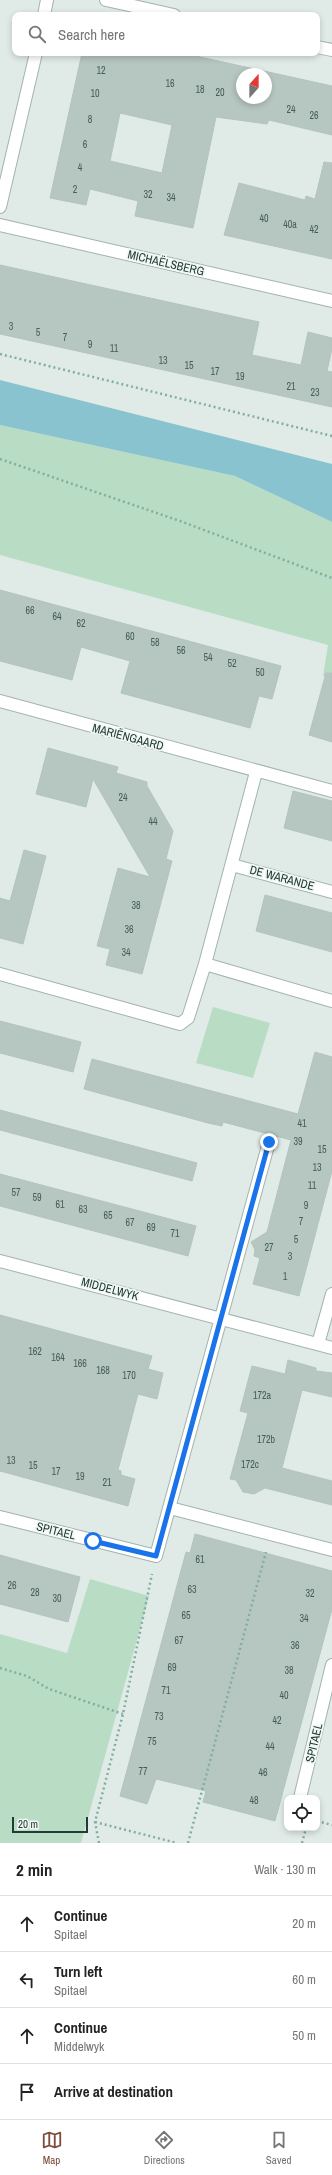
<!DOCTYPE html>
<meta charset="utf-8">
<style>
body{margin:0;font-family:"Archivo Narrow",sans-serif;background:#f6f6f6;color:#222}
.controls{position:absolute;right:12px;bottom:12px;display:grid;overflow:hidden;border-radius:8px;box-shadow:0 2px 6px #0003}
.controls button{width:36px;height:36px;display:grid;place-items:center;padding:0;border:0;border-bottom:1px solid #e0e0e0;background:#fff;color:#222;font:20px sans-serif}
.compass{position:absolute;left:236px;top:68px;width:36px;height:36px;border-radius:50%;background:#fff;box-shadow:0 2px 6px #0003;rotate:21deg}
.scale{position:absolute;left:12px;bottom:10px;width:76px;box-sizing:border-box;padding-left:4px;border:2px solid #213b35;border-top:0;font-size:11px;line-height:14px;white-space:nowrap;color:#213b35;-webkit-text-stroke:3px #f1f8f4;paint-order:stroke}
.stop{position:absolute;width:12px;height:12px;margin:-9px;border:3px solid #1a73e8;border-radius:50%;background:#fff}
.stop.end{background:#1a73e8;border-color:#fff;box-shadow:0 1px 4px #0008}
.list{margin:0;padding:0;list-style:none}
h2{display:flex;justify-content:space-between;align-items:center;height:52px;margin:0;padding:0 16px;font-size:17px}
h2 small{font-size:13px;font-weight:400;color:#767676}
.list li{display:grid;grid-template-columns:26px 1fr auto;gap:12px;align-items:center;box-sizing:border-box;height:56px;padding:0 16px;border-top:1px solid #e0e0e0}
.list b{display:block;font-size:15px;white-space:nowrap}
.list p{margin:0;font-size:13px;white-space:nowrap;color:#767676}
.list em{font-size:13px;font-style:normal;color:#767676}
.icon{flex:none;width:22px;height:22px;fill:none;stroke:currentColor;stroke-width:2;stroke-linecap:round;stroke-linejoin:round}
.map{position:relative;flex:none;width:332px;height:1843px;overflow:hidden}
.search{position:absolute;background:#fff;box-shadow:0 2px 6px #0003;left:12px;right:12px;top:12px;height:44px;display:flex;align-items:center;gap:10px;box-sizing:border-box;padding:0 14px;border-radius:8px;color:#767676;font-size:15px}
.sheet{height:276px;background:#fff}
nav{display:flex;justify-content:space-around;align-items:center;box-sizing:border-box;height:56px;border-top:1px solid #e0e0e0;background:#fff;font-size:11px;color:#767676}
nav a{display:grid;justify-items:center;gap:2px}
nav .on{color:#7f4d3b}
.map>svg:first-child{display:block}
.green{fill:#b9dcc4}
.water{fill:#89c3d0}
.building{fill:#b6c6c0;stroke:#b3c4be;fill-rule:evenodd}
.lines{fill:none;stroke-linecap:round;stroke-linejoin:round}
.minor-casing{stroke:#a3b3ae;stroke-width:14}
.path{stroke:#81aea1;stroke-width:2.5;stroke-dasharray:2 3;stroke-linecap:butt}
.minor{stroke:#fff;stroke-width:12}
.route{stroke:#1a73e8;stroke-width:5}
.labels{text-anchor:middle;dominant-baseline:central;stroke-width:3.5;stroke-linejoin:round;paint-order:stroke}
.number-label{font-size:10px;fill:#465e58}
.street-label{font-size:12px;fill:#213b35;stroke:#f1f8f4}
</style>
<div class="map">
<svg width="332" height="1843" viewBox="0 0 332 1843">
<rect width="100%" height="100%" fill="#e0ebe7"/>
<path class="green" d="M0 425 235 476 332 522V678L323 676 328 645 0 555Z
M213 1007 270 1023 253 1078 196 1063Z
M90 1579 149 1596 81 1843H0V1634L67 1653Z"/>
<path class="water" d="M0 380 332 464V522L235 476 0 425Z"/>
<path class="building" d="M82 53H182L332 86V135L269 120 267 124 216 117 193 228 135 216 138 201 90 189 86 205 50 198ZM242 74H266V98H242ZM120 113 172 125 162 173 110 161Z
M324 162 332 163V259L224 235 239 183 305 200 306 196 315 199Z
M0 265 259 322 252 355 301 365 308 332 332 338V349L327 371 332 372V407L0 334Z
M0 590 281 666 272 699 259 696 250 728 121 693 130 661 81 647 72 680 0 661Z
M326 673H332V742L309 735Z
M48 748 118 767 116 773 147 782V786L173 831 166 859 172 861 142 974 106 965 110 949 97 946 118 868 150 877 93 779 86 807 36 794Z
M293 791 332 801V841L284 828Z
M24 850 46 856 23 944 0 938V898L10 901Z
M265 895 332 913V952L256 931Z
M0 1021 81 1042 73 1072 0 1053Z
M315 1052 332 1057V1171L299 1296 253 1284 260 1258 254 1256 255 1250 251 1242 267 1232 291 1140 223 1122 222 1126 208 1123 84 1089 92 1059 298 1114Z
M0 1110 197 1163 192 1181 0 1130Z
M0 1174 196 1226 188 1256 0 1206Z
M0 1315 152 1356 148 1369 163 1373 157 1399 138 1394 118 1470 121 1471V1475L135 1479 128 1506 0 1471Z
M288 1360 316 1368V1371L332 1373V1397L302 1390 282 1468 332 1481V1505L265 1488 254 1494 243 1492 236 1480 230 1479 248 1413 240 1411 252 1366 285 1374Z
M195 1534 332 1571V1609L275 1821 203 1802 206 1791 156 1779 147 1804 120 1796 186 1552 190 1553Z
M0 1555 80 1577 68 1622 0 1604Z"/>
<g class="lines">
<g class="minor-casing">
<path id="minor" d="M106 0 174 15
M44 15 47 0
M317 47 332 50
M0 207 36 53
M0 225 332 301
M0 701 332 791
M232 865 332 892
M205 964 332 1001
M0 974 180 1024 188 1018 205 964 256 772
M0 1261 332 1348
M318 1344 332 1294
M170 1508 332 1550
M0 1517 156 1556 269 1142
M300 1798 332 1665"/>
</g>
<path class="path" d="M0 354 332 436
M0 459 180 521 332 578
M0 1668 27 1676 49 1689 123 1714
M317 1821 332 1825
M95 1822 177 1843
M99 1843 95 1822 123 1714 152 1574
M188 1843 266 1552
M302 1843 306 1828"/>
<use href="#minor" class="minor"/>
</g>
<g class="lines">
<path class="route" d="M93 1541 156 1556 269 1142"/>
</g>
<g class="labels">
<g class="number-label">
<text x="101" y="70">12</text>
<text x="170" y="83">16</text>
<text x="200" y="89">18</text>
<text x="220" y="92">20</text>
<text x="95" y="93">10</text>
<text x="291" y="109">24</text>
<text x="314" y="115">26</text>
<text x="90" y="119">8</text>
<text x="85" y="144">6</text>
<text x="80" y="167">4</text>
<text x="75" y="189">2</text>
<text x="148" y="194">32</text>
<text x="171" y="197">34</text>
<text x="264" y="218">40</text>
<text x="290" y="224">40a</text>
<text x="314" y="229">42</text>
<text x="11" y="326">3</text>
<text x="38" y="332">5</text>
<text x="65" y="337">7</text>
<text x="90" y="344">9</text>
<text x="114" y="348">11</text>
<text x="163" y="360">13</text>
<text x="189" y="365">15</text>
<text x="215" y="371">17</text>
<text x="240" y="376">19</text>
<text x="291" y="386">21</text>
<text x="315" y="392">23</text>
<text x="30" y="610">66</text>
<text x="57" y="616">64</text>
<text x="81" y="623">62</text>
<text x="130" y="636">60</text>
<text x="155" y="642">58</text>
<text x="181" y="650">56</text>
<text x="208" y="657">54</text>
<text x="232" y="663">52</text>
<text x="260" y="672">50</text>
<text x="123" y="797">24</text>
<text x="153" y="821">44</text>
<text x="136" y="905">38</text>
<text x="129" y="929">36</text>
<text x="126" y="952">34</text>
<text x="302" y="1123">41</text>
<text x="298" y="1141">39</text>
<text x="322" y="1149">15</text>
<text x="317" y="1167">13</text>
<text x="312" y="1185">11</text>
<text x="16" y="1192">57</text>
<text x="37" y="1197">59</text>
<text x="60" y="1204">61</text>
<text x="306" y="1205">9</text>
<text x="83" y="1209">63</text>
<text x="108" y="1215">65</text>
<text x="301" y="1221">7</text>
<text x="130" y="1222">67</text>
<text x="151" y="1227">69</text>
<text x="175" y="1233">71</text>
<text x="296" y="1239">5</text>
<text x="269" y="1247">27</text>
<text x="290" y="1256">3</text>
<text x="285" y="1276">1</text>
<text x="35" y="1351">162</text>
<text x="58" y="1357">164</text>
<text x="80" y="1363">166</text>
<text x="103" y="1370">168</text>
<text x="129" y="1375">170</text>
<text x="262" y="1395">172a</text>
<text x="266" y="1439">172b</text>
<text x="11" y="1460">13</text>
<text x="250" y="1464">172c</text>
<text x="33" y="1465">15</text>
<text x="56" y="1471">17</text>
<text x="80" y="1476">19</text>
<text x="107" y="1482">21</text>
<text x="200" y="1559">61</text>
<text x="12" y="1585">26</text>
<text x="192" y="1589">63</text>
<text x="35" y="1592">28</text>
<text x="310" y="1593">32</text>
<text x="57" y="1598">30</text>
<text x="186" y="1615">65</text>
<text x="304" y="1618">34</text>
<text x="179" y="1640">67</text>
<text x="295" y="1645">36</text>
<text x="172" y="1667">69</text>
<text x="289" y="1670">38</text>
<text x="166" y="1690">71</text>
<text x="284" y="1695">40</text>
<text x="159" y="1716">73</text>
<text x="277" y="1720">42</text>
<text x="152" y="1741">75</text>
<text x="270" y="1746">44</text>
<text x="143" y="1771">77</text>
<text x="263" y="1772">46</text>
<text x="254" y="1800">48</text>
</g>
<g class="street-label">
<text transform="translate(166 263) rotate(13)">MICHAËLSBERG</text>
<text transform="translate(128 737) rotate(15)">MARIËNGAARD</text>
<text transform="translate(282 878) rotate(15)">DE WARANDE</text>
<text transform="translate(110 1289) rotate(15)">MIDDELWYK</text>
<text transform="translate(56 1531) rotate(14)">SPITAEL</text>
<text transform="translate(314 1743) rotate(-77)">SPITAEL</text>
</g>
</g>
</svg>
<div class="controls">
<button><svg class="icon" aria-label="locate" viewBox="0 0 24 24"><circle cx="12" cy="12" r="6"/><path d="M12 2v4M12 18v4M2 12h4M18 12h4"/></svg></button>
</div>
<svg class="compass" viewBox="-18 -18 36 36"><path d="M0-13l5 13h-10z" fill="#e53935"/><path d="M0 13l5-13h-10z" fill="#767676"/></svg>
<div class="scale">20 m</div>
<div class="stop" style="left:93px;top:1541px"></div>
<div class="stop end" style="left:269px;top:1142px"></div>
<div class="search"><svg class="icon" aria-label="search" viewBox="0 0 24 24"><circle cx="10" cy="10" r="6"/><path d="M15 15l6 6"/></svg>Search here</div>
</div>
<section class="sheet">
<h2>2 min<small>Walk · 130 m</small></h2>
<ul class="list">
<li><svg class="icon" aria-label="ahead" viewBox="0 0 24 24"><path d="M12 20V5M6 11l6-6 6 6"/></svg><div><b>Continue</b><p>Spitael</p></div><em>20 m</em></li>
<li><svg class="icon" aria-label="left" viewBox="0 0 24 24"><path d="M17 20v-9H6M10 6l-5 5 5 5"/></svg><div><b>Turn left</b><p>Spitael</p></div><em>60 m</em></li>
<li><svg class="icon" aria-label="ahead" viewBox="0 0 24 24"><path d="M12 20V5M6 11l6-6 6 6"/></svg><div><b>Continue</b><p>Middelwyk</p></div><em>50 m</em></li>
<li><svg class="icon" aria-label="arrive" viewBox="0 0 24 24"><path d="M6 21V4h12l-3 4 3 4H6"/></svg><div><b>Arrive at destination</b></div></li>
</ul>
</section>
<nav>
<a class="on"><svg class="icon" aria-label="map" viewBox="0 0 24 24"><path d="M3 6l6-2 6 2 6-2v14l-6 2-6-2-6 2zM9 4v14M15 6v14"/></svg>Map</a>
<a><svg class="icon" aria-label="directions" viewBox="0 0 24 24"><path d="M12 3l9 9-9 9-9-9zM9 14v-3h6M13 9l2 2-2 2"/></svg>Directions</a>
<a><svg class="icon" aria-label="saved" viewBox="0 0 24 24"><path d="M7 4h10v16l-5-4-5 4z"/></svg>Saved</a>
</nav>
